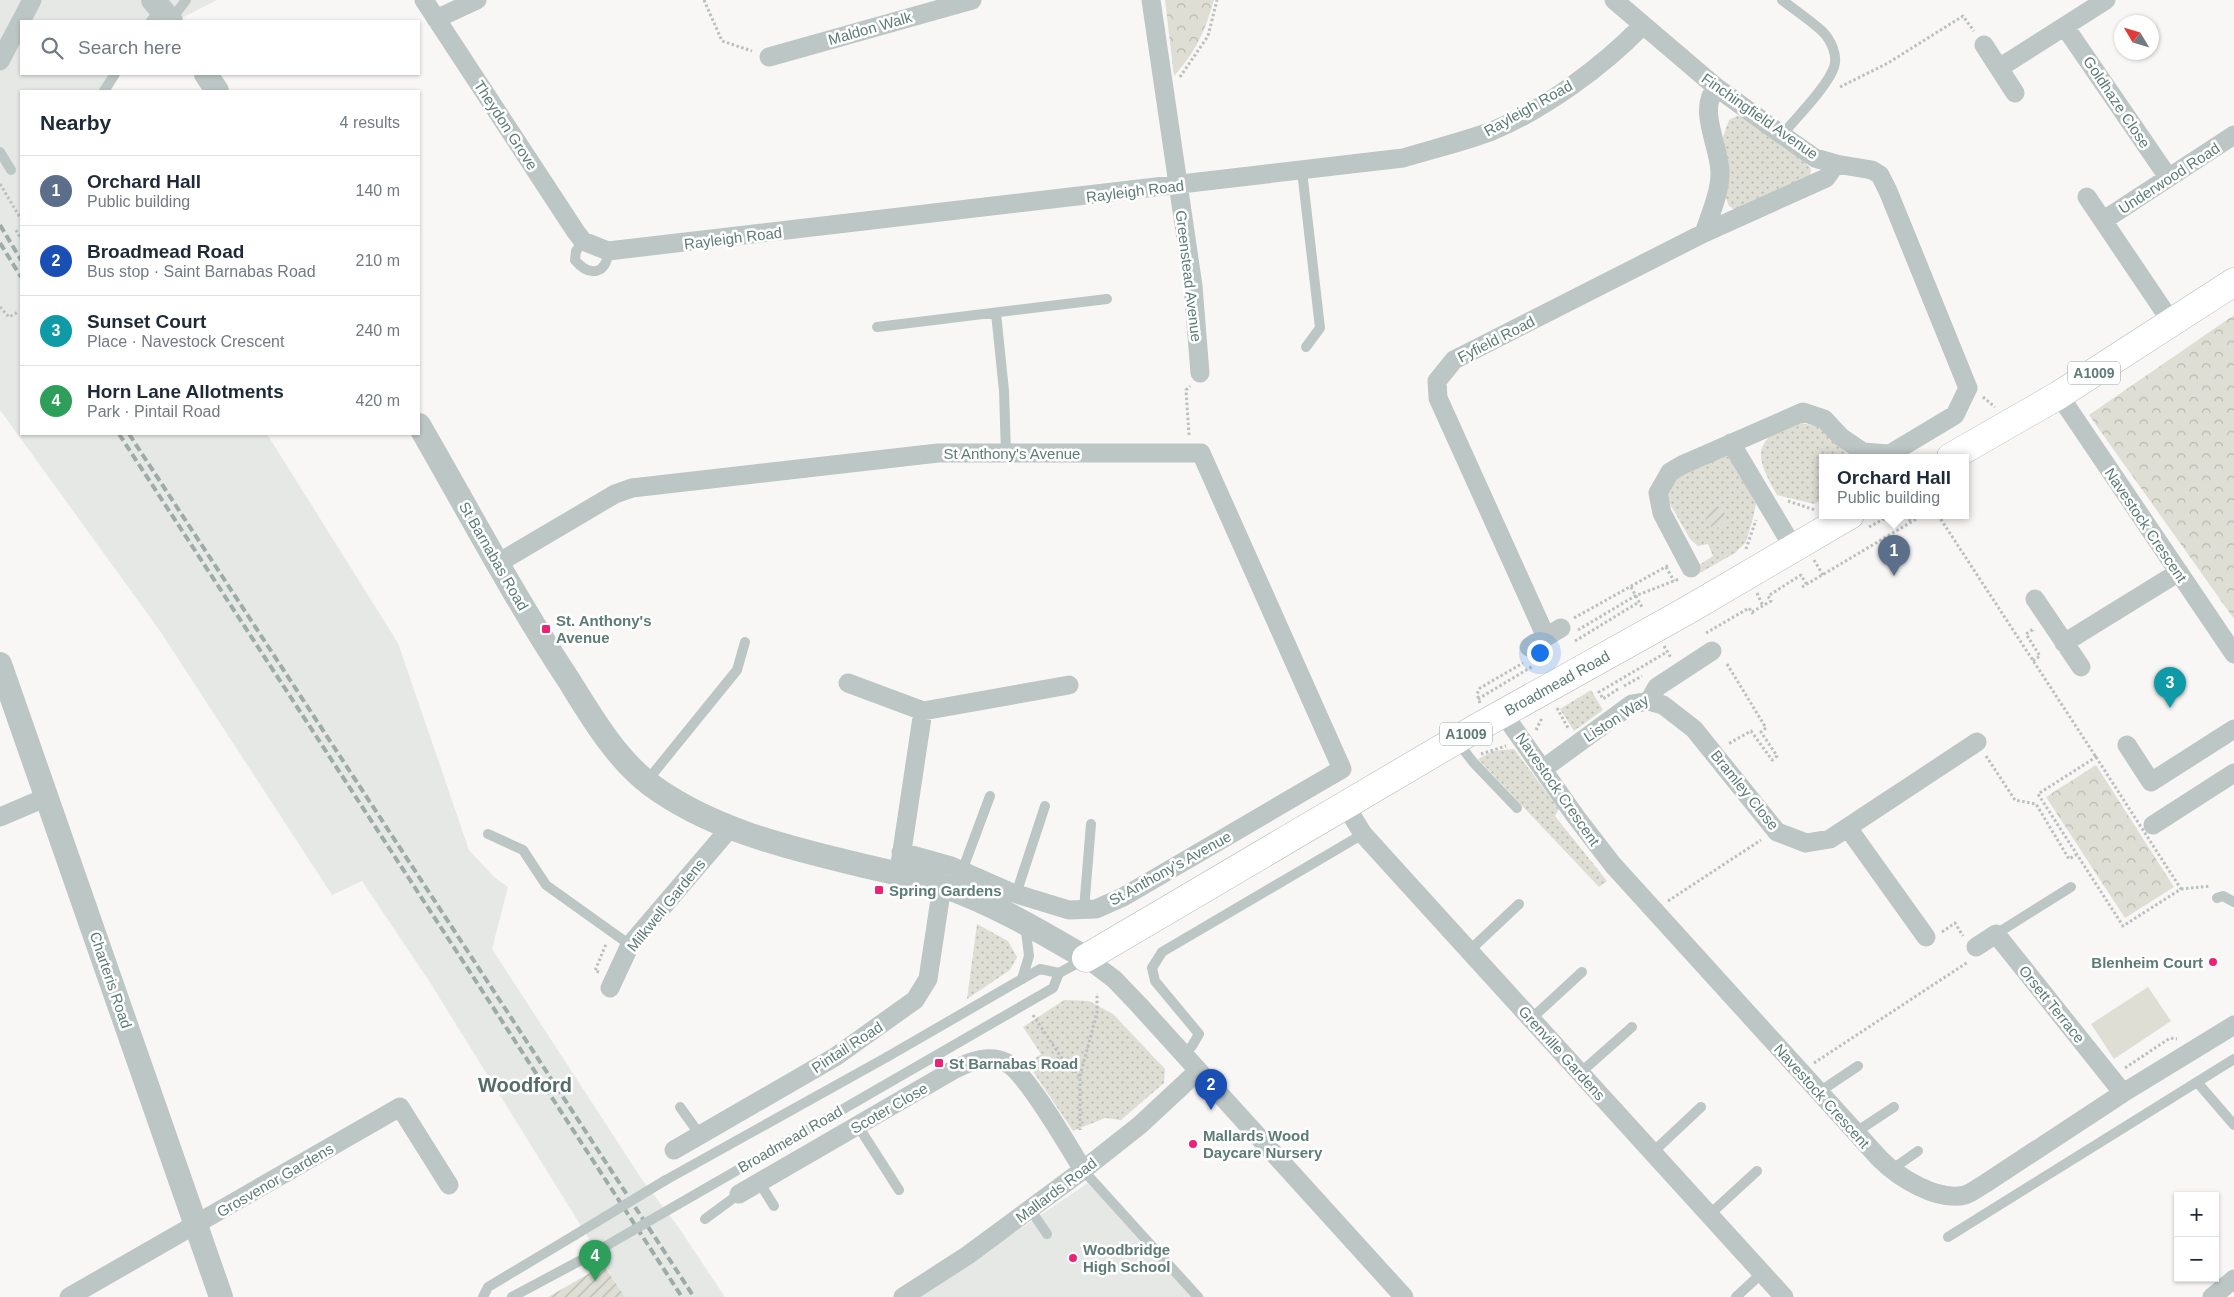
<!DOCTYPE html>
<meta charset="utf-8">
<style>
body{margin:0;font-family:Helvetica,sans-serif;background:#f2f2f3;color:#1f2937}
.controls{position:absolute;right:15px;bottom:15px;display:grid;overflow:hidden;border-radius:0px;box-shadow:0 1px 4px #0004}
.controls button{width:45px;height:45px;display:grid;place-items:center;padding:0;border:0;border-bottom:1px solid #e0e1e3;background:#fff;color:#1f2937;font:25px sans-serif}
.compass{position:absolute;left:2114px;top:15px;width:45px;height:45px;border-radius:50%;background:#fff;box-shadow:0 1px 4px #0004;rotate:308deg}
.you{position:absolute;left:1539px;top:652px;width:18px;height:18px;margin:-12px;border:4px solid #fff;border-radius:50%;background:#1a73e8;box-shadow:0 0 0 8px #1a73e833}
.badge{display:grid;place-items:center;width:32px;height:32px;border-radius:50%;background:#0b8043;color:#fff;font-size:16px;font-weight:700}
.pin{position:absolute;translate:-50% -41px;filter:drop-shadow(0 1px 2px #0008)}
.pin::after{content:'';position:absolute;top:26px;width:18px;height:15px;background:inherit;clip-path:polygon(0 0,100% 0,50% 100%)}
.popup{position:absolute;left:1819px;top:454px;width:150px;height:65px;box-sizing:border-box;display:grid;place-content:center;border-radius:0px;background:#fff;filter:drop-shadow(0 1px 4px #0005);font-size:16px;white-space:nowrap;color:#747a83}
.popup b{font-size:19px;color:#1f2937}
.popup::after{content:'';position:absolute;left:50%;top:100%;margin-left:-10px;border:10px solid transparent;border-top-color:#fff}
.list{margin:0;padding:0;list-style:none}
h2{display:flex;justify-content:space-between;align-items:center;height:65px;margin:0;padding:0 20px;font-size:21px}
h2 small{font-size:16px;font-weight:400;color:#747a83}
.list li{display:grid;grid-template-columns:32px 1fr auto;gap:15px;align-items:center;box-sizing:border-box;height:70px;padding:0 20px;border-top:1px solid #e0e1e3}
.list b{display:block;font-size:19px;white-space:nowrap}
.list p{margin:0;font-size:16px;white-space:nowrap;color:#747a83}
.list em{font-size:16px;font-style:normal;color:#747a83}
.icon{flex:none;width:28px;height:28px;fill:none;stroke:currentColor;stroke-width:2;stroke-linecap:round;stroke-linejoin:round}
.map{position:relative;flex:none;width:2234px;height:1297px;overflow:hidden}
.search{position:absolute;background:#fff;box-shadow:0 1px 4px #0004;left:20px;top:20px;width:400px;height:55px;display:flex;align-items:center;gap:12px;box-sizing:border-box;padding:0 18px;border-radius:0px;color:#747a83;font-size:19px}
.panel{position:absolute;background:#fff;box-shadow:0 1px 4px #0004;left:20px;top:90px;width:400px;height:345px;border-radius:0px}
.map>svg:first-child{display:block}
.built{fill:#e6e8e6}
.grass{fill:url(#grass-dots)}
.park{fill:url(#park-crowns)}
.garden{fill:url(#garden-furrows)}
.pitch{fill:#deded5}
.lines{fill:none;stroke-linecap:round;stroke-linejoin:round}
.primary-casing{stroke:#b0bbb9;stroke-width:29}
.path{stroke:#b9c0bf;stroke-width:3;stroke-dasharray:2.5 2.5;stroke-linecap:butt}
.service{stroke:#bcc6c4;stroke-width:10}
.minor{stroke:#bcc6c4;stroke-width:19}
.tertiary{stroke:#bcc6c4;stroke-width:24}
.primary{stroke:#fff;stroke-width:28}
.rail{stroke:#9caca8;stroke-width:4;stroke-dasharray:8 4;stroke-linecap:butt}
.service-bridge{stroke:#bcc6c4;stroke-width:10}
.poi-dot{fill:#eb2377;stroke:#fff;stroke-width:2}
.labels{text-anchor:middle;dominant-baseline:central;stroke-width:5;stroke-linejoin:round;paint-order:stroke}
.shield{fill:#fff;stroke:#8ea39f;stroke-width:1}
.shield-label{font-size:14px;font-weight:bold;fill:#5e7c76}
.street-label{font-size:15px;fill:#5e7c76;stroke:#fff}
.poi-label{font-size:15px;font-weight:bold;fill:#5e7c76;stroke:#fff;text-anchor:start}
.district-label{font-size:20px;font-weight:bold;fill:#546d68;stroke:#fff}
</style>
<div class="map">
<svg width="2234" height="1297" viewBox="0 0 2234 1297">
<defs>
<pattern id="grass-dots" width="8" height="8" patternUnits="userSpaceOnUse" patternTransform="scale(1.25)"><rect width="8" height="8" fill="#deded5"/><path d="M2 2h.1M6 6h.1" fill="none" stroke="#b7b9b1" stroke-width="1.8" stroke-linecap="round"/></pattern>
<pattern id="park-crowns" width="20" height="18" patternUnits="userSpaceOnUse" patternTransform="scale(1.25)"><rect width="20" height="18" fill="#deded5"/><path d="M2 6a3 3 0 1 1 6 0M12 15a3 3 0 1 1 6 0" fill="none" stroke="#b7b9b1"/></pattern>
<pattern id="garden-furrows" width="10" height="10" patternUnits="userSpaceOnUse" patternTransform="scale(1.25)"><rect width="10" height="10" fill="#deded5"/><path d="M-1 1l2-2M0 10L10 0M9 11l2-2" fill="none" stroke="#b7b9b1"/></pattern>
</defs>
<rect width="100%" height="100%" fill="#f9f7f6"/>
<path class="built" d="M0 0H217L176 21H21V74H120L110 91H21V434H267L398 643 469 850 494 877 508 887 492 949 643 1181 677 1225 725 1297H625L431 984 362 881 332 895 160 631 0 410Z
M1095 1178 1205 1297H920Z"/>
<path class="grass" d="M1737 116 1746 118 1778 144 1805 162 1811 169 1810 178 1737 211 1729 206 1726 198 1723 137 1729 120Z
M1799 423 1820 426 1846 453 1860 457H1823V499L1814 504 1777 495C1755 457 1750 438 1799 423Z
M1721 455 1732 457 1756 504 1753 518 1746 542 1735 553 1698 574 1696 567 1713 556 1708 544 1698 546 1690 539 1666 497 1678 476Z
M1591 690 1603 710 1574 731 1560 709Z
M1514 749 1559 809 1555 816 1607 881 1599 887 1478 759 1493 751Z
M977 924 1008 941 1017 957 1010 970 967 999Z
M1064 1000 1089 1001 1113 1014 1165 1069 1164 1083 1121 1120 1105 1118 1073 1131 1028 1064 1041 1054 1023 1027Z"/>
<path class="park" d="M1165 0H1214C1205 31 1196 52 1174 76Z
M2234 315V619L2089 415Z
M2096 765 2174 887 2125 918 2046 797Z"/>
<path class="garden" d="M1706 518a10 10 0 1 1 20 0a10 10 0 1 1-20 0Z
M604 1265 625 1297H548Z"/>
<path class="pitch" d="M2148 987 2171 1021 2114 1059 2091 1024Z"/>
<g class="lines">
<g class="primary-casing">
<path id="primary" d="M1951 457 2059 395 2234 282
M1086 958 1473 730 1688 610 1850 515"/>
</g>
<path class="path" d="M704 0 722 41 752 51
M1180 77 1208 36 1217 0
M1840 87 1888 63 1963 16 1974 31
M0 184 21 219
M16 230 21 239
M0 307 9 317 18 312
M1983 397 1995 407
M1189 435 1186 390 1190 386
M1788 501 1815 510
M1906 515 1911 522
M1938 515 2096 757
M1869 527 1891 515
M1746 549 1756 520
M1814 560 1823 575
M1666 567 1674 581
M1631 587 1643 609
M1802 587 1923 515
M1757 593 1763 606
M1752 612 1771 601 1768 596 1801 575 1807 585
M1574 618 1669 565
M1578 630 1635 596 1679 579
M1706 633 1749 608 1753 614
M1575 641 1639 602
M1664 646 1671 658
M2033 661 2040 656 2026 634 2033 629 2034 631
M1727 664 1766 728 1761 732 1777 756 1772 760 1751 731 1728 744
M1624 686 1642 676
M1618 689 1603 699 1599 692 1667 652
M1478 699 1533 666
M1480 703 1477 694 1480 688 1523 663
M1557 708 1568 728
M1536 730 1542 718
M1481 754 1506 746
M1986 756 2015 800 2036 804 2069 859 2076 855
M2096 757 2181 889 2123 926 2038 794Z
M2181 889 2210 886
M1668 901 1761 840
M1942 932 1955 923 1963 936
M599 972 595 971 606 944
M1033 1015 1063 1060 1080 1076V1130
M1814 1063 1968 962
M2125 1068 2170 1038 2177 1039
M1080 1076 1097 1013V993"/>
<path class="service" d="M171 20 186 0
M151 21 161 9
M104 91 115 74
M1782 135C1795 119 1828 86 1834 67 1838 55 1831 40 1822 31 1810 20 1795 10 1782 0
M0 152 11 170
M1302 171 1320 328 1306 347
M583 241 576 251 575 260C589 277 607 275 608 251
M996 313 1004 391 1006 453
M877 327 1107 299
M1456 740 1473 762 1517 808
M647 781 737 670 745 642
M488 834 523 850 546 885 630 945
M962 871 990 796
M1016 894 1045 806
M2217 898 2223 896 2234 902
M1084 909 1091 824
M1996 934 2071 887
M1469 951 1519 904
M1022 979 1040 969 1059 973 1085 959
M1022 979 1029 956 1025 924
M1531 1019 1582 972
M1183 1054 1192 1046 1199 1034 1155 981 1152 968 1162 952 1363 834
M1580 1073 1632 1027
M2197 1082 2234 1125
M1819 1092 1858 1066
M680 1107 700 1135
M858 1126 899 1190
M1856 1132 1894 1107
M1652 1153 1701 1107
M1083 1170 1198 1297
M1891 1170 1918 1151
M664 1181 887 1057
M759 1182 774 1206
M1030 1209 1047 1234
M1709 1215 1757 1171
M705 1219 739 1194
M1948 1237 2234 1059
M483 1297 488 1287 575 1235
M512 1297 585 1258
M1736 1297 1762 1273"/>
<path class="minor" d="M424 0 576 232 583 241 608 251 1403 158C1432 149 1463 142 1492 131 1545 109 1602 67 1642 26
M1151 0 1193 286 1200 373
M1614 0 1716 87 1782 135 1815 158 1836 164 1872 170 1880 175 1888 191 1968 388 1955 415 1890 454 1863 452 1841 437 1824 419 1803 412 1682 465 1670 472 1658 493 1662 513 1691 568
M436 19 477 0
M2065 27 2168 177
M1984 45 2015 93
M769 57 972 0
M0 61 32 0
M1999 68 2106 0
M2087 197 2172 323
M2104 220 2234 135
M1704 233 1826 178 1836 164
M2059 395 2234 654
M1731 443 1793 547
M498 563 615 494 632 488 938 453H1201L1342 769 1123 897 1096 909 1069 910 1010 892 951 866 901 852
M2035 599 2081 667
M1546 637 1438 398 1437 381 1454 360 1704 233C1710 215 1720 193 1720 173 1720 146 1697 111 1716 87
M2064 643 2179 572
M1529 647 1561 628
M848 683 923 711 1069 685
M1649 701 1663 705 1694 729 1777 832 1806 843 1830 839 1977 742
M1503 713 1576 817 1613 865 1880 1159C1898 1177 1937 1202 1965 1195 1972 1193 1979 1187 1986 1183L2123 1093 2234 1025
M2127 745 2151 782 2234 729
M1543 769 1632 704 1649 701 1657 687 1712 651
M1345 805 1363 834 1392 866 1784 1297
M0 817 47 797
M2153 825 2234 773
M1848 828 1926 937
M900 864 923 711
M1976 947 1996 934 2123 1093
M1086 958 1114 979 1138 1004 1404 1297
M610 988 630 945 730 828
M674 1150 835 1057 915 1000 928 979 942 886
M739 1194 955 1069C971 1061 990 1054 1007 1063 1027 1074 1069 1147 1083 1170
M69 1297 400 1107 449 1185
M903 1297 968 1255 1083 1170 1140 1125 1198 1071
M2212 1297 2234 1279"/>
<path class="tertiary" d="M153 0 171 21
M206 74 217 91
M419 425C468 510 514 597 568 679 591 716 616 759 651 785 708 827 781 846 848 862 879 870 910 875 940 885 991 902 1040 931 1086 958
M0 664 221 1297"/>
<use href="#primary" class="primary"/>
<path class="rail" d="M0 225 21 260
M0 243 21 277
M119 434 682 1297
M129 434 694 1297"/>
<path class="service-bridge" d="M887 1057 1022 979
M575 1235 664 1181
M585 1258 1053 988 1059 973"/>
</g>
<g class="poi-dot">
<rect x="541" y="624" width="10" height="10" rx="2.5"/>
<rect x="874" y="885" width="10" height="10" rx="2.5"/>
<circle cx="2213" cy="962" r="5"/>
<rect x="934" y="1058" width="10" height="10" rx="2.5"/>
<circle cx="1193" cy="1144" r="5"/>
<circle cx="1073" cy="1258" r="5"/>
</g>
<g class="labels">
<g class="shield">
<rect x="2068" y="361.5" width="52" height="23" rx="4"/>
<rect x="1440" y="722.5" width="52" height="23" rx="4"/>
</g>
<g class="shield-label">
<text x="2094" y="373">A1009</text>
<text x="1466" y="734">A1009</text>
</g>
<g class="street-label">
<text transform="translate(870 28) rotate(-16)">Maldon Walk</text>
<text transform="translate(2117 102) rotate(56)">Goldhaze Close</text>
<text transform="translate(1528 108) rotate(-29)">Rayleigh Road</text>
<text transform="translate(1760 116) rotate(35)">Finchingfield Avenue</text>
<text transform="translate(506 125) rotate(57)">Theydon Grove</text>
<text transform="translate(2169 178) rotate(-33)">Underwood Road</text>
<text transform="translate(1135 191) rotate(-7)">Rayleigh Road</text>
<text transform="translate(733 238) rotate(-7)">Rayleigh Road</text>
<text transform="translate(1189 276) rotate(83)">Greenstead Avenue</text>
<text transform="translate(1496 339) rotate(-27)">Fyfield Road</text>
<text x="1012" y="453">St Anthony's Avenue</text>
<text transform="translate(2146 525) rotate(56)">Navestock Crescent</text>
<text transform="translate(494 556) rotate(60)">St Barnabas Road</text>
<text transform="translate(1557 683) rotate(-29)">Broadmead Road</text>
<text transform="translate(1616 718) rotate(-33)">Liston Way</text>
<text transform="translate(1558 789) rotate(55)">Navestock Crescent</text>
<text transform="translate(1745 790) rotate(51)">Bramley Close</text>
<text transform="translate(1170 868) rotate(-29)">St Anthony's Avenue</text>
<text transform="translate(666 905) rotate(-51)">Milkwell Gardens</text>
<text transform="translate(111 980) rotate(71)">Charteris Road</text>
<text transform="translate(2052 1004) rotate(51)">Orsett Terrace</text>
<text transform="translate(847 1047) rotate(-33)">Pintail Road</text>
<text transform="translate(1562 1053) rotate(48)">Grenville Gardens</text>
<text transform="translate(1822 1096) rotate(48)">Navestock Crescent</text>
<text transform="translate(889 1108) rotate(-30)">Scoter Close</text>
<text transform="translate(790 1139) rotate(-30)">Broadmead Road</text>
<text transform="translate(275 1180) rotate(-30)">Grosvenor Gardens</text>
<text transform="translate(1056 1190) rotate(-37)">Mallards Road</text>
</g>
<g class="poi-label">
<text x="556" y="620">St. Anthony's<tspan x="556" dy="17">Avenue</tspan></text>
<text x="889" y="890">Spring Gardens</text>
<text x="2203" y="962" text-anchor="end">Blenheim Court</text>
<text x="949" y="1063">St Barnabas Road</text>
<text x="1203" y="1135">Mallards Wood<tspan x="1203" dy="17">Daycare Nursery</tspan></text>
<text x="1083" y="1249">Woodbridge<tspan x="1083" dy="17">High School</tspan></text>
</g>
<g class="district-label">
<text x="525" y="1085">Woodford</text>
</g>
</g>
</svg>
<div class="controls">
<button>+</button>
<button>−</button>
</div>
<svg class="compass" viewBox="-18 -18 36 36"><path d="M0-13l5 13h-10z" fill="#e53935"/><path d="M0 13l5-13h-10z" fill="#747a83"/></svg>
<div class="you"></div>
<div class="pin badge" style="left:1894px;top:576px;background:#5c6f8a">1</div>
<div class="popup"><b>Orchard Hall</b>Public building</div>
<div class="pin badge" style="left:1211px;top:1110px;background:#1a4fb4">2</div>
<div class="pin badge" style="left:2170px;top:708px;background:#0f9aa8">3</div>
<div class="pin badge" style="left:595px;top:1281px;background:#2e9e5b">4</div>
<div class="search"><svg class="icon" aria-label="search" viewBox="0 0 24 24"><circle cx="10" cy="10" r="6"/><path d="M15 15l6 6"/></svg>Search here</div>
<section class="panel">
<h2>Nearby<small>4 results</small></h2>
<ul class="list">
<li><span class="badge" style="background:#5c6f8a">1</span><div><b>Orchard Hall</b><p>Public building</p></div><em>140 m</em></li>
<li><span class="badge" style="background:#1a4fb4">2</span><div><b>Broadmead Road</b><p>Bus stop · Saint Barnabas Road</p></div><em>210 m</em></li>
<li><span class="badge" style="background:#0f9aa8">3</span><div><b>Sunset Court</b><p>Place · Navestock Crescent</p></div><em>240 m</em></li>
<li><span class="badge" style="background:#2e9e5b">4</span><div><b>Horn Lane Allotments</b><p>Park · Pintail Road</p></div><em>420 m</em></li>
</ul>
</section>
</div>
